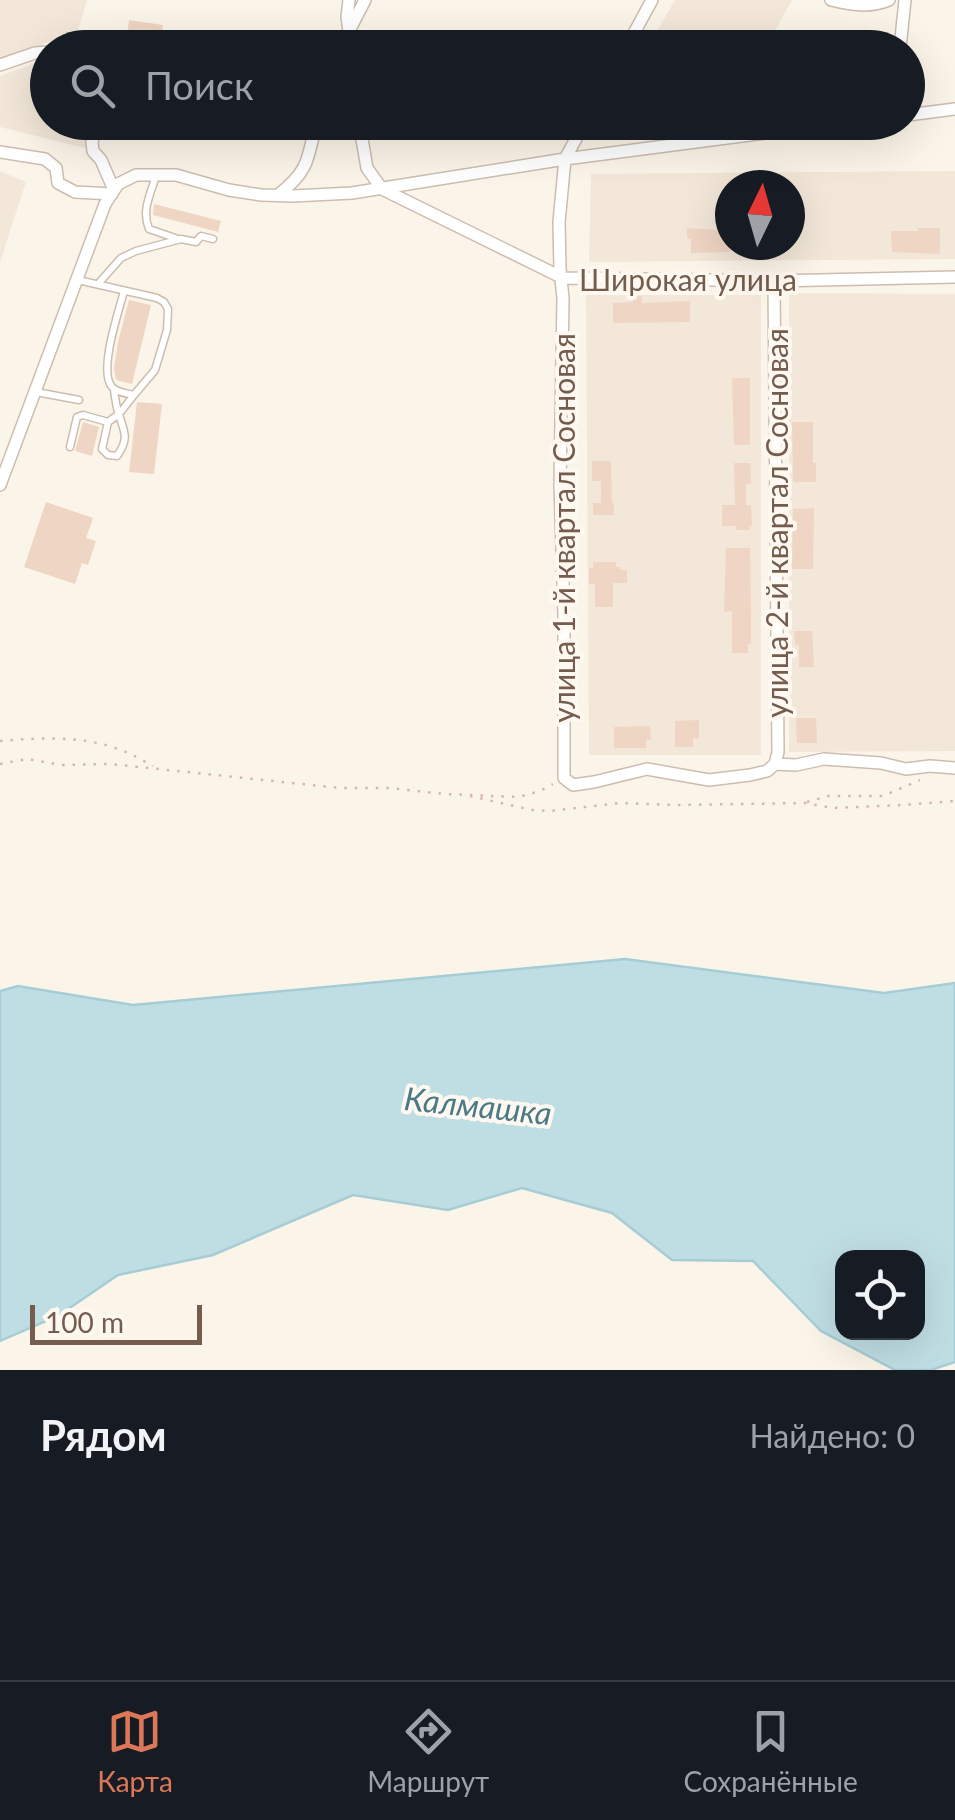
<!DOCTYPE html>
<html lang="ru">
<meta charset="utf-8">
<style>
body{margin:0;font-family:Lato,sans-serif;background:#20242c;color:#f1f3f6}
.controls{position:absolute;right:30px;bottom:30px;display:grid;overflow:hidden;border-radius:20px;box-shadow:0 10px 40px #0002}
.controls button{width:90px;height:90px;display:grid;place-items:center;padding:0;border:0;border-bottom:2px solid #363941;background:#171b24;color:#f1f3f6;font:50px sans-serif}
.compass{position:absolute;left:715px;top:170px;width:90px;height:90px;border-radius:50%;background:#171b24;box-shadow:0 10px 40px #0002;rotate:5deg}
.scale{position:absolute;left:30px;bottom:25px;width:172px;box-sizing:border-box;padding-left:10px;border:5px solid #745d4e;border-top:0;font-size:28px;line-height:35px;white-space:nowrap;color:#745d4e;-webkit-text-stroke:8px #fef8f0;paint-order:stroke}
.list{margin:0;padding:0;list-style:none}
h2{display:flex;justify-content:space-between;align-items:center;height:130px;margin:0;padding:0 40px;font-size:42px}
h2 small{font-size:32px;font-weight:400;color:#9ea1a6}
.icon{flex:none;width:55px;height:55px;fill:none;stroke:currentColor;stroke-width:2;stroke-linecap:round;stroke-linejoin:round}
.map{position:relative;flex:none;width:955px;height:1370px;overflow:hidden}
.search{position:absolute;background:#171b24;box-shadow:0 10px 40px #0002;left:30px;right:30px;top:30px;height:110px;display:flex;align-items:center;gap:25px;box-sizing:border-box;padding:0 35px;border-radius:55px;color:#9ea1a6;font-size:38px}
.sheet{height:310px;background:#171b24}
nav{display:flex;justify-content:space-around;align-items:center;box-sizing:border-box;height:140px;border-top:2px solid #363941;background:#171b24;font-size:28px;color:#9ea1a6}
nav a{display:grid;justify-items:center;gap:5px}
nav .on{color:#dc7858}
.map>svg:first-child{display:block}
.residential{fill:#f2e7d8;fill-rule:evenodd}
.water{fill:#bfdee4;stroke:#a6cdd5;stroke-width:2.5;fill-rule:evenodd}
.building{fill:#efd5c3}
.lines{fill:none;stroke-linecap:round;stroke-linejoin:round}
.lane-casing{stroke:#cdbdb0;stroke-width:9}
.street-casing{stroke:#cdbdb0;stroke-width:14}
.path{stroke:#d4b8a6;stroke-width:2.5;stroke-dasharray:2.5 8;stroke-linecap:butt}
.lane{stroke:#fff;stroke-width:6}
.street{stroke:#fff;stroke-width:11}
.labels{text-anchor:middle;dominant-baseline:central;stroke-width:8;stroke-linejoin:round;paint-order:stroke}
.street-label{font-size:30px;fill:#745d4e;stroke:#fef8f0}
.water-label{font-size:32px;font-style:italic;fill:#497a85;stroke:#fef8f0}
</style>
<div class="map">
<svg width="955" height="1370" viewBox="0 0 955 1370">
<rect width="100%" height="100%" fill="#fbf5e9"/>
<path class="residential" d="M0 0H87L74 43 50 41 0 60Z
M675 0H792L766 47H648Z
M46 59 48 122 91 123 85 148 0 127V76Z
M0 171 26 182 0 262Z
M955 171V259L589 262 591 174ZM730 185H790V245H730Z
M789 293 955 294V751L789 752Z
M586 295H761V755H589Z"/>
<path class="water" d="M625 959 884 993 955 983V1362L931 1370H895L821 1331 753 1261 672 1260 612 1213 522 1188 448 1210 353 1195 213 1255 118 1275 58 1316 0 1341V991L18 986 133 1005ZM842 1258H918V1332H842Z"/>
<path class="building" d="M129 20 163 25 161 39 127 35Z
M154 204 221 221 218 232 153 215Z
M687 228 730 231V252L691 253V239L687 238Z
M918 228H940V254L892 252 891 231H918Z
M633 296H642V303L690 301V322L613 323V303L633 302Z
M129 300 151 305 132 384 116 380 114 368 118 342Z
M732 378H750V445H734Z
M137 402 162 404 154 474 129 472Z
M83 422 99 427 92 456 75 451Z
M792 422H813V463H816V482H793Z
M592 461H611L612 503H614V515H593V503H601V481H592Z
M734 463H750L751 484H746V505H751L752 526H749L750 530H736V526H722V505H735Z
M46 502 93 518 86 538 96 541 88 565 82 563 75 584 24 567Z
M814 508 813 569H792L793 509Z
M726 548H750L751 614V644H748V653H732V611L724 612Z
M593 562H616V567H620V570H627V583H613V607H595V584H589V568H593Z
M794 631H812L814 667H799V645H795Z
M796 718H816L817 743H797Z
M699 720V738H693V747H675V721Z
M650 726 651 740H646V748H614V727Z"/>
<g class="lines">
<g class="lane-casing">
<path id="lane" d="M156 175C151 194 141 210 149 229L178 239
M78 280 157 298 164 302 168 309 167 330 155 370 134 395C126 393 118 393 112 387 98 371 119 311 124 291
M98 284 121 258 136 251 181 239 196 242 201 236 213 239
M36 392 79 400
M108 422 119 414 134 395
M70 447 77 417 83 415 108 422 102 449 108 455 117 456C129 439 125 433 119 415 116 407 115 398 114 389"/>
</g>
<g class="street-casing">
<path id="street" d="M831 0C851 5 870 8 889 0
M338 48 349 31 347 17 349 0
M351 48 349 31 365 0
M626 48 652 0
M900 48 905 0
M0 65 35 53 48 52
M908 115 955 109
M97 122 92 142 93 151 101 160 114 190
M359 122 367 168 382 189 563 278 774 281 955 277
M585 122 565 159 559 222 560 269 563 298 560 484 564 615V778L573 785 594 782 647 769 709 780 750 775 767 771 775 764 796 765 824 759 881 763 906 769 930 766 955 768
M0 152 45 159 56 168 58 183 75 192 112 194
M278 195C309 171 308 159 316 122
M774 281 778 752 775 764
M0 485 105 204 118 184 136 175H176L229 190 261 195 293 196 352 193 565 159 850 122"/>
</g>
<path class="path" d="M0 741C39 738 80 735 118 749 130 753 142 760 153 766
M0 764 27 759 62 765 110 764 340 788H389L445 794 518 797 540 791 553 784
M470 796 532 810 551 811 619 803 676 805 805 803 833 808 903 805 955 801
M807 802 828 796H883L920 780"/>
<use href="#lane" class="lane"/>
<use href="#street" class="street"/>
</g>
<g class="labels">
<g class="street-label">
<text x="688" y="279">Широкая улица</text>
<text transform="translate(776 523) rotate(-90)">улица 2-й квартал Сосновая</text>
<text transform="translate(563 528) rotate(-90)">улица 1-й квартал Сосновая</text>
</g>
<g class="water-label">
<text transform="translate(478 1105) rotate(6)">Калмашка</text>
</g>
</g>
</svg>
<div class="controls">
<button><svg class="icon" aria-label="locate" viewBox="0 0 24 24"><circle cx="12" cy="12" r="6"/><path d="M12 2v4M12 18v4M2 12h4M18 12h4"/></svg></button>
</div>
<svg class="compass" viewBox="-18 -18 36 36"><path d="M0-13l5 13h-10z" fill="#e53935"/><path d="M0 13l5-13h-10z" fill="#9ea1a6"/></svg>
<div class="scale">100 m</div>
<div class="search"><svg class="icon" aria-label="search" viewBox="0 0 24 24"><circle cx="10" cy="10" r="6"/><path d="M15 15l6 6"/></svg>Поиск</div>
</div>
<section class="sheet">
<h2>Рядом<small>Найдено: 0</small></h2>
<ul class="list">
</ul>
</section>
<nav>
<a class="on"><svg class="icon" aria-label="map" viewBox="0 0 24 24"><path d="M3 6l6-2 6 2 6-2v14l-6 2-6-2-6 2zM9 4v14M15 6v14"/></svg>Карта</a>
<a><svg class="icon" aria-label="directions" viewBox="0 0 24 24"><path d="M12 3l9 9-9 9-9-9zM9 14v-3h6M13 9l2 2-2 2"/></svg>Маршрут</a>
<a><svg class="icon" aria-label="saved" viewBox="0 0 24 24"><path d="M7 4h10v16l-5-4-5 4z"/></svg>Сохранённые</a>
</nav>
